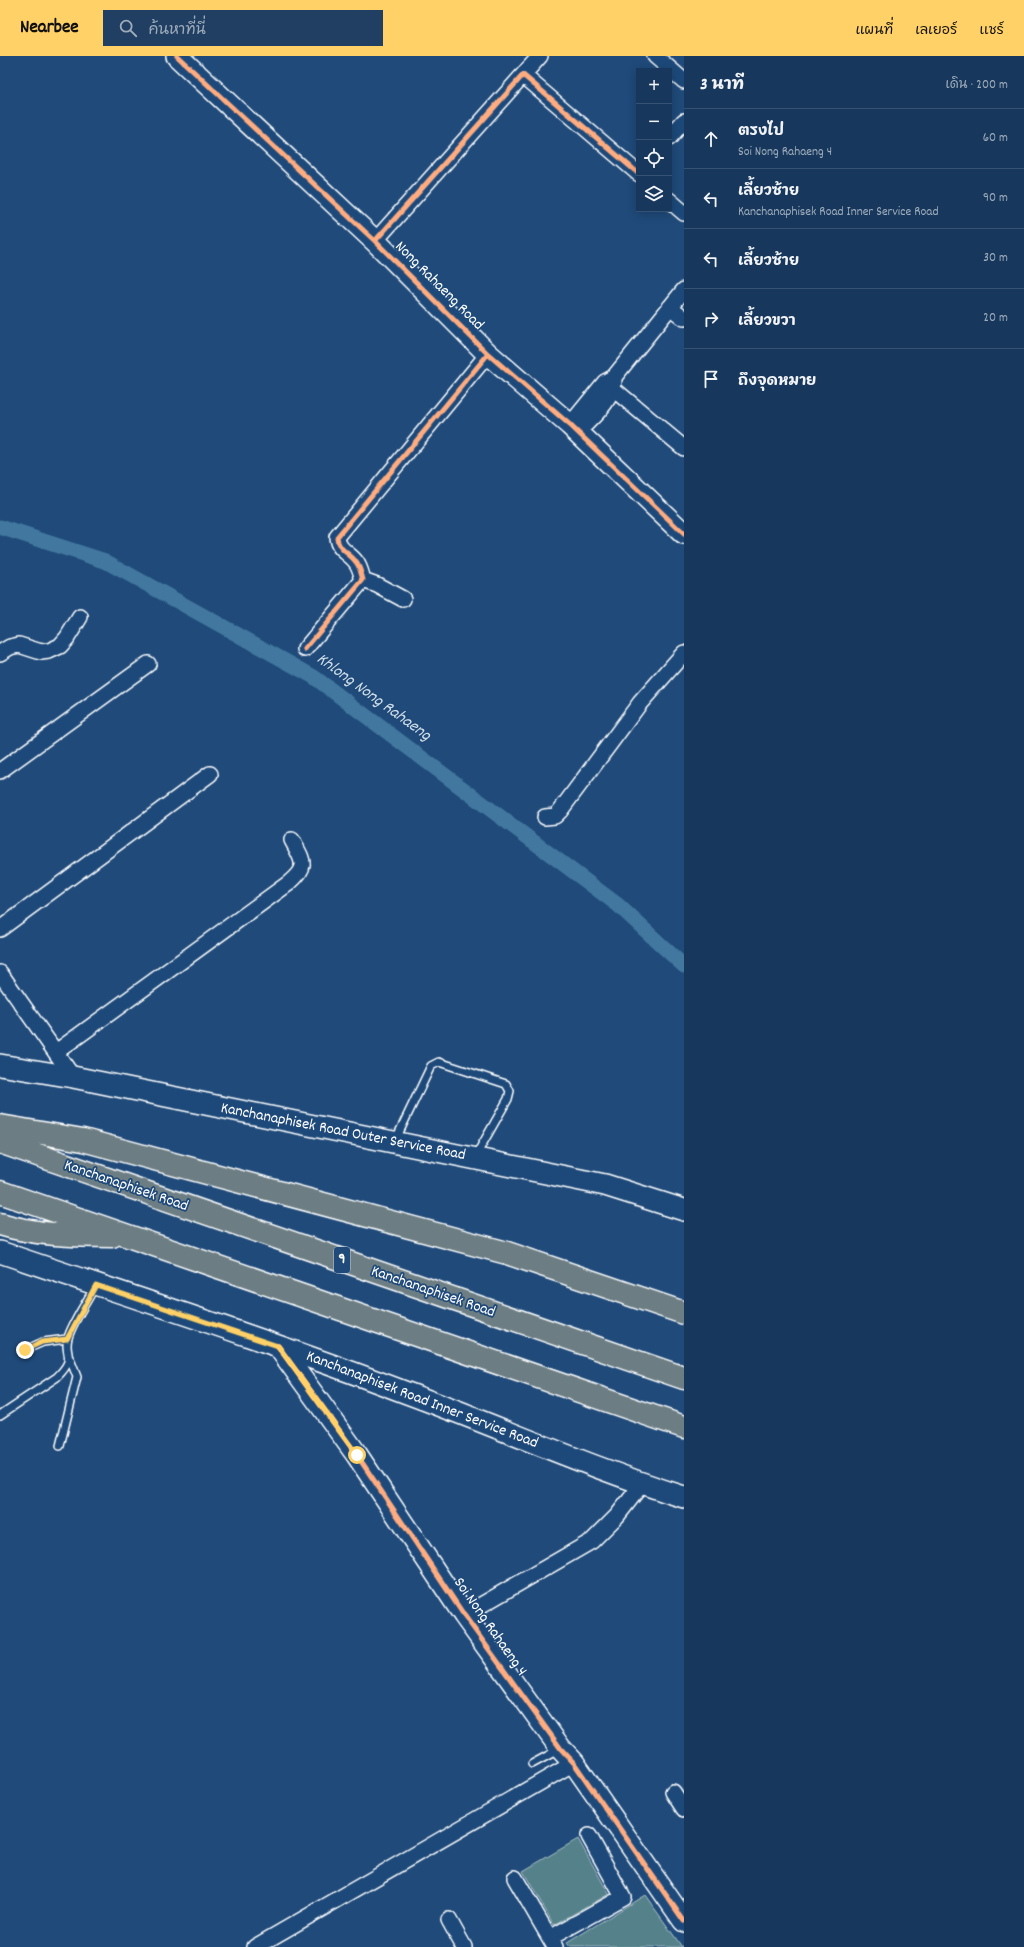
<!DOCTYPE html>
<html lang="th">
<meta charset="utf-8">
<style>
body{margin:0;font-family:Dekko,"Playpen Sans Thai",sans-serif;background:#203f62;color:#f1f3f6}
.controls{position:absolute;right:12px;top:12px;display:grid;overflow:hidden;border-radius:0px;box-shadow:0 2px 10px #0003}
.controls button{width:36px;height:36px;display:grid;place-items:center;padding:0;border:0;border-bottom:1px solid #365272;background:#17385c;color:#f1f3f6;font:20px sans-serif}
.stop{position:absolute;width:12px;height:12px;margin:-9px;border:3px solid #ffd166;border-radius:50%;background:#fff}
.stop.end{background:#ffd166;border-color:#fff;box-shadow:0 1px 4px #0008}
.list{margin:0;padding:0;list-style:none}
h2{display:flex;justify-content:space-between;align-items:center;height:52px;margin:0;padding:0 16px;font-size:17px}
h2 small{font-size:13px;font-weight:400;color:#9eacbb}
.list li{display:grid;grid-template-columns:26px 1fr auto;gap:12px;align-items:center;box-sizing:border-box;height:60px;padding:0 16px;border-top:1px solid #365272}
.list b{display:block;font-size:15px;white-space:nowrap}
.list p{margin:0;font-size:13px;white-space:nowrap;color:#9eacbb}
.list em{font-size:13px;font-style:normal;color:#9eacbb}
.icon{flex:none;width:22px;height:22px;fill:none;stroke:currentColor;stroke-width:2;stroke-linecap:round;stroke-linejoin:round}
.map{position:relative;flex:none;width:684px;height:1891px;overflow:hidden}
header{display:flex;align-items:center;gap:24px;box-sizing:border-box;height:56px;padding:0 20px;background:#ffd166;color:#111}
header strong{font-size:19px}
nav{display:flex;gap:22px;margin-inline-start:auto;font-size:14px}
.search{width:280px;height:36px;background:#203f62;display:flex;align-items:center;gap:10px;box-sizing:border-box;padding:0 14px;border-radius:0px;color:#9eacbb;font-size:15px}
main{display:flex}
aside{flex:1;background:#17385c}
.map>svg:first-child{display:block}
.green{fill:#55828a;stroke:#aac0c4}
.lines{fill:none;stroke-linecap:round;stroke-linejoin:round}
.canal{stroke:#42789f;stroke-width:15}
.lane-casing{stroke:#fff;stroke-width:10}
.street-casing{stroke:#fff;stroke-width:18}
.secondary-casing{stroke:#fff;stroke-width:24}
.highway-casing{stroke:#fff;stroke-width:25}
.lane{stroke:#1f4a7a;stroke-width:7}
.street{stroke:#1f4a7a;stroke-width:15}
.secondary{stroke:#1f4a7a;stroke-width:21}
.highway{stroke:#6c7e84;stroke-width:22}
.cycleway-casing{stroke:#1f4a7a;stroke-width:8}
.cycleway{stroke:#ffac80;stroke-width:5}
.route{stroke:#ffd166;stroke-width:5}
.labels{text-anchor:middle;dominant-baseline:central;stroke-width:3.5;stroke-linejoin:round;paint-order:stroke}
.shield{fill:#1f4a7a;stroke:#bcc9d7;stroke-width:1}
.shield-label{font-size:15px;font-weight:bold;fill:#fff}
.street-label{font-size:16px;fill:#fff;stroke:#1f4a7a}
.water-label{font-size:17px;font-style:italic;fill:#d0dde7;stroke:#1f4a7a}
</style>
<header>
<strong>Nearbee</strong>
<div class="search"><svg class="icon" aria-label="search" viewBox="0 0 24 24"><circle cx="10" cy="10" r="6"/><path d="M15 15l6 6"/></svg>ค้นหาที่นี่</div>
<nav><a>แผนที่</a><a>เลเยอร์</a><a>แชร์</a></nav>
</header>
<main>
<div class="map">
<svg width="684" height="1891" viewBox="0 0 684 1891">
<rect width="100%" height="100%" fill="#1f4a7a"/>
<filter id="ink" filterUnits="userSpaceOnUse"><feTurbulence type="fractalNoise" baseFrequency=".025" numOctaves="2"/><feDisplacementMap in="SourceGraphic" scale="8" xChannelSelector="R" yChannelSelector="G"/><feConvolveMatrix kernelMatrix="1 2 1 2 8 2 1 2 1" color-interpolation-filters="sRGB"/></filter>
<g filter="url(#ink)">
<path class="green" d="M578 1783 609 1838 554 1869 523 1815Z
M645 1839 682 1891H570L567 1887Z"/>
<g class="lines">
<path class="canal" d="M0 471 105 505 314 621 618 849 684 910"/>
<g class="lane-casing">
<path id="lane" d="M395 1085 431 1010 439 1006 506 1028 510 1035 508 1043 475 1101
M25 1294 43 1286 67 1283
M0 1359 57 1321C78 1300 63 1300 68 1282 72 1267 88 1244 96 1229
M60 1390 77 1321 70 1303
M532 1708 560 1693"/>
</g>
<g class="street-casing">
<path id="street" d="M655 0 684 25
M523 19 540 0
M669 82 684 65
M669 144 684 157
M375 185 523 19 639 118
M670 251 684 262
M605 326 684 392
M570 369 605 326 614 321 684 234
M578 376C591 362 614 344 614 324
M363 524 377 529 403 543
M305 593 363 524C361 517 360 511 356 506 349 496 338 495 337 481L488 298
M0 597 10 591 19 589 41 596 49 595 60 590 67 582 80 561
M0 715 148 608
M545 761 555 760 560 755 640 647 684 597
M0 873 210 718
M0 917 73 1021
M56 996 289 827C309 810 303 805 292 784
M464 1559 592 1485 617 1460 642 1428
M673 1736 684 1753
M515 1822 555 1891
M449 1864 464 1891
M550 1882 623 1841 589 1780
M255 1891 574 1707"/>
</g>
<g class="secondary-casing">
<path id="secondary" d="M177 0 375 185 488 298 570 369 684 478
M0 1009 73 1021 605 1129 684 1154
M0 1196C136 1242 273 1286 407 1337 500 1371 590 1412 684 1441
M278 1290 357 1399 464 1559 561 1693 574 1707 684 1865"/>
</g>
<g class="highway-casing">
<path id="highway" d="M0 1070 83 1084 507 1197 684 1257
M0 1086 684 1322
M0 1136 684 1371
M0 1168C36 1179 74 1180 112 1180"/>
</g>
<use href="#lane" class="lane"/>
<use href="#street" class="street"/>
<use href="#secondary" class="secondary"/>
<use href="#highway" class="highway"/>
<g class="cycleway-casing">
<path id="cycleway" d="M177 0 375 185 488 298 570 369 684 478
M375 185 523 19 639 118
M305 593 363 524C361 517 360 511 356 506 349 496 338 495 337 481L488 298
M278 1290 357 1399 464 1559 561 1693 574 1707 684 1865"/>
</g>
<use href="#cycleway" class="cycleway"/>
</g>
</g>
<g class="lines" filter="url(#ink)">
<path class="route" d="M25 1294 42 1286 67 1283 96 1229 278 1290 357 1399"/>
</g>
<g class="labels">
<rect class="shield" x="334" y="1191" width="16" height="26" rx="3"/>
<g class="shield-label">
<text x="342" y="1204">9</text>
</g>
<g class="street-label">
<text transform="translate(439 230) rotate(45)">Nong Rahaeng Road</text>
<text transform="translate(343 1076) rotate(11)">Kanchanaphisek Road Outer Service Road</text>
<text transform="translate(126 1130) rotate(19)">Kanchanaphisek Road</text>
<text transform="translate(433 1236) rotate(19)">Kanchanaphisek Road</text>
<text transform="translate(422 1344) rotate(21)">Kanchanaphisek Road Inner Service Road</text>
<text transform="translate(490 1571) rotate(55)">Soi Nong Rahaeng 4</text>
</g>
<g class="water-label">
<text transform="translate(373 642) rotate(36)">Khlong Nong Rahaeng</text>
</g>
</g>
</svg>
<div class="controls">
<button>+</button>
<button>−</button>
<button><svg class="icon" aria-label="locate" viewBox="0 0 24 24"><circle cx="12" cy="12" r="6"/><path d="M12 2v4M12 18v4M2 12h4M18 12h4"/></svg></button>
<button><svg class="icon" aria-label="layers" viewBox="0 0 24 24"><path d="M12 4l9 5-9 5-9-5zM3 14l9 5 9-5"/></svg></button>
</div>
<div class="stop" style="left:357px;top:1399px"></div>
<div class="stop end" style="left:25px;top:1294px"></div>
</div>
<aside>
<h2>3 นาที<small>เดิน · 200 m</small></h2>
<ul class="list">
<li><svg class="icon" aria-label="ahead" viewBox="0 0 24 24"><path d="M12 20V5M6 11l6-6 6 6"/></svg><div><b>ตรงไป</b><p>Soi Nong Rahaeng 4</p></div><em>60 m</em></li>
<li><svg class="icon" aria-label="left" viewBox="0 0 24 24"><path d="M17 20v-9H6M10 6l-5 5 5 5"/></svg><div><b>เลี้ยวซ้าย</b><p>Kanchanaphisek Road Inner Service Road</p></div><em>90 m</em></li>
<li><svg class="icon" aria-label="left" viewBox="0 0 24 24"><path d="M17 20v-9H6M10 6l-5 5 5 5"/></svg><div><b>เลี้ยวซ้าย</b></div><em>30 m</em></li>
<li><svg class="icon" aria-label="right" viewBox="0 0 24 24"><path d="M7 20v-9h11M14 6l5 5-5 5"/></svg><div><b>เลี้ยวขวา</b></div><em>20 m</em></li>
<li><svg class="icon" aria-label="arrive" viewBox="0 0 24 24"><path d="M6 21V4h12l-3 4 3 4H6"/></svg><div><b>ถึงจุดหมาย</b></div></li>
</ul>
</aside>
</main>
